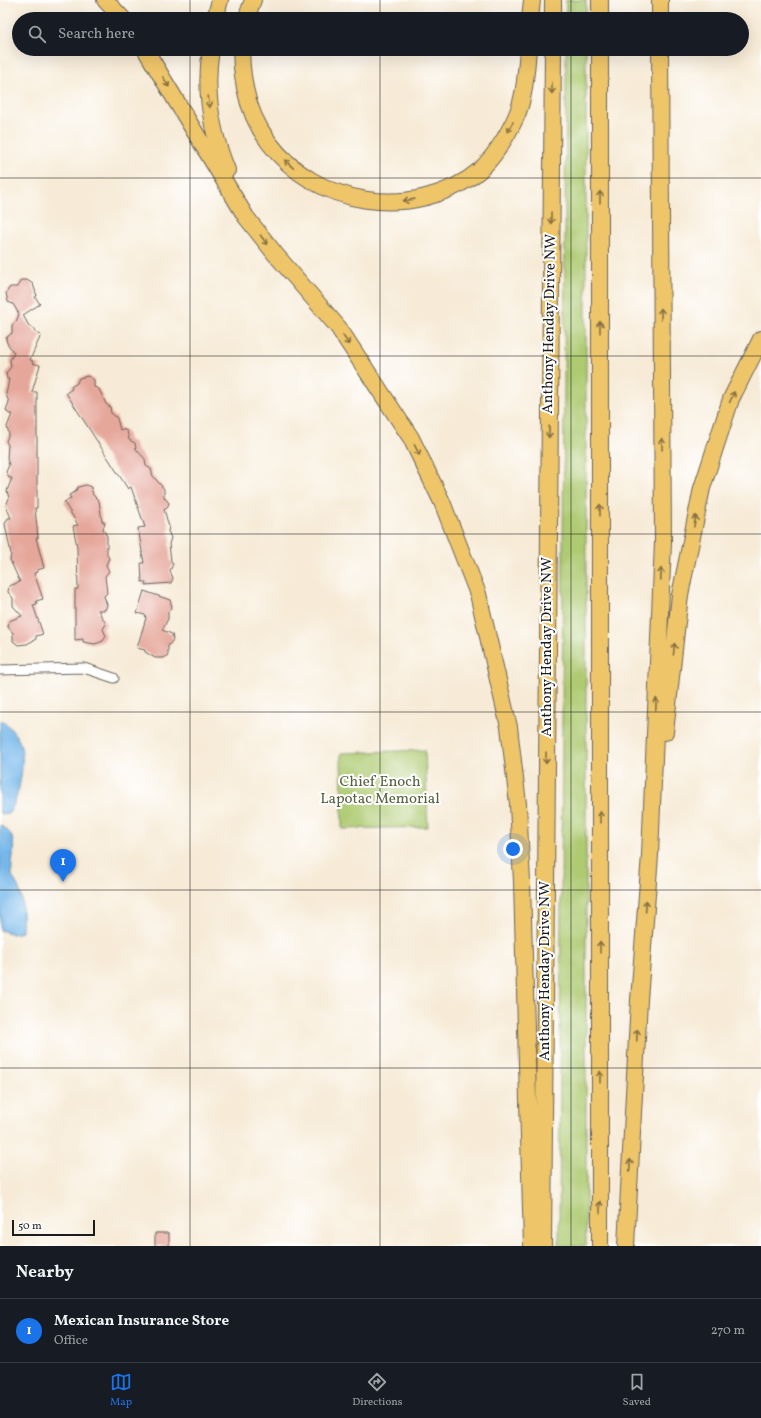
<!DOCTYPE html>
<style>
body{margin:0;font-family:Vollkorn,serif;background:#242831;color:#f1f3f6}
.scale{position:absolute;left:12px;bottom:10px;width:83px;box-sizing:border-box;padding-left:4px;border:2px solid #1c1c1c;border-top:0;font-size:11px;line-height:14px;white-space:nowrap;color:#1c1c1c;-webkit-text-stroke:3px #fff;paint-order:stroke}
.you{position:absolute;left:513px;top:849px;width:14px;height:14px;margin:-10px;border:3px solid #fff;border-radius:50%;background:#1a73e8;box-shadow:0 0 0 6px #1a73e833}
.badge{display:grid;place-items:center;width:26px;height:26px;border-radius:50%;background:#1a73e8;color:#fff;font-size:13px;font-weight:700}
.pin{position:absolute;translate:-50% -33px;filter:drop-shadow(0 1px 2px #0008)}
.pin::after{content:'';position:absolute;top:21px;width:14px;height:12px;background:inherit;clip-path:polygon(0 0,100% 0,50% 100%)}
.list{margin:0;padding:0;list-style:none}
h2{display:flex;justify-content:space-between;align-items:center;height:52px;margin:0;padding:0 16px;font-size:17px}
h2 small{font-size:13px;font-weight:400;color:#9ea1a6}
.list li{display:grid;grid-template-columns:26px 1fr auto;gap:12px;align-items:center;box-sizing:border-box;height:64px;padding:0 16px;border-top:1px solid #363941}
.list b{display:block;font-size:15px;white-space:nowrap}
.list p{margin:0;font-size:13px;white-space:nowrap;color:#9ea1a6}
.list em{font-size:13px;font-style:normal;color:#9ea1a6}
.icon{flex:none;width:22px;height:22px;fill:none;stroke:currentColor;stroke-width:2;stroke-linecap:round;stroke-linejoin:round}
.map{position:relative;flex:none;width:761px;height:1246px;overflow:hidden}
.search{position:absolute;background:#171b24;box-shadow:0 4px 16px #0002;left:12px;right:12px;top:12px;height:44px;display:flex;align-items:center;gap:10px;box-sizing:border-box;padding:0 14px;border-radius:22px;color:#9ea1a6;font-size:15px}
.sheet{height:116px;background:#171b24}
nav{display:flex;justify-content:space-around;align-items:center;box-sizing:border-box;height:56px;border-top:1px solid #363941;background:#171b24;font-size:11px;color:#9ea1a6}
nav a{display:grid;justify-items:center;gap:2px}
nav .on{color:#1a73e8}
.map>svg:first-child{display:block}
.green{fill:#aecb72;stroke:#657447}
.water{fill:#75b7ea;stroke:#486a83}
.building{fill:#e6a79b}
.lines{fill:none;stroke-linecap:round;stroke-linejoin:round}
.street-casing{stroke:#69645d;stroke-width:11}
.highway-casing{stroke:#69645d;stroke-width:18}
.street{stroke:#fff;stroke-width:9}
.highway{stroke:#eec569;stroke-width:16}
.oneway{stroke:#857042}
.grid{fill:none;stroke:#1c1c1c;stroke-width:1;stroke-opacity:0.55}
.labels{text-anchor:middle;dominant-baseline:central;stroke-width:4;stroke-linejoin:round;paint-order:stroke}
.street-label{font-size:15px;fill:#1c1c1c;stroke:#fff}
.park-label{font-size:15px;fill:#56623e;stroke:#fff}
</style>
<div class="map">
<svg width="761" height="1246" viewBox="0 0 761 1246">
<rect width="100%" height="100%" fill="#fff"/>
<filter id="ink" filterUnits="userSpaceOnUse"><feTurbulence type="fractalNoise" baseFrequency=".025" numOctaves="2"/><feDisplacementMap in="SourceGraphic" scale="8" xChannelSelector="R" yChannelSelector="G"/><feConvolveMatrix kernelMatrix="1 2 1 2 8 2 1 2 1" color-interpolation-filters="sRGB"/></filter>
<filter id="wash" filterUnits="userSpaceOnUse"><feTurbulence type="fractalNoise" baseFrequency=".012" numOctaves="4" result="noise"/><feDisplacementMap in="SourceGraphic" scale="16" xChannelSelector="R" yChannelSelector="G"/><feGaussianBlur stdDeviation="0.9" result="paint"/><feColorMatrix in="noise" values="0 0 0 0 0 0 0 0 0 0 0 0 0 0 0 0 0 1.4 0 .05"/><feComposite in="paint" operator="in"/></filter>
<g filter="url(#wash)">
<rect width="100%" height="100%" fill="#f7ebd7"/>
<path class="green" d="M566 0H586V19H566Z
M566 49H586V1246H559Z
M425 750 428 827 342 829 341 753Z"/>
<path class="water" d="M0 721H4C9 727 16 734 19 741 27 756 19 801 9 813L0 814Z
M0 825C22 837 10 856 12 875 13 880 18 884 19 889 24 902 22 918 22 932L13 934 0 930Z"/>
<g id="blocks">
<path class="building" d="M21 280H27L33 284 37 296 35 297 40 304 23 315 29 326 35 329 34 331 41 335 30 360 33 361 32 363 40 365 32 392H37V508H35L38 538H36L44 568 37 570 38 572 34 573 43 599 36 601 37 604 33 605 43 634 36 636V639L27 644 18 645 13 641V633L8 627 9 621 22 616 13 606V598L8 592 9 586 20 582 10 560 11 554 5 524 8 518H11L6 506 9 498 7 491 12 478H9L6 472 9 465 7 459 8 445 6 441 9 434 7 427 12 414H9L6 410 9 402 6 395 9 379H7L6 373 11 367 10 360 14 353 7 343 6 338 12 333V325L16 322 19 314 13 304 8 302 6 293 10 287H17Z
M88 376 94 380V387L99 389 106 404 110 407 111 413 117 418 120 430 122 429 127 431 129 440 135 443 136 449 145 459 146 466 151 469 153 476 164 489V497L169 503 167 508 164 509 169 527 168 531 171 538 169 544 171 561 173 564 170 571 173 578 171 583 145 585 146 582H142L141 563H144L138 528 145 527 131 487 128 489 66 393 72 389 71 387 77 383 79 378Z
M86 485 91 487 93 495 99 501 102 521 105 523 103 529 107 536V555L109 558 106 565 109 571 105 576 107 593 104 596 107 605 105 610H98L106 624 103 629 106 636 103 641 95 644 83 642V639L75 640V589H78L77 547 73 526 78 525 64 502 71 498 69 495 75 492 78 487Z
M144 591 170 600 172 607 168 612V619L162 630 172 634 173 640 168 646V655L164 658H155L145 652V650L137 648 146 618 145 615 137 613Z
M155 1233H169V1246H155Z"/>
</g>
</g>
<g filter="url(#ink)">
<use href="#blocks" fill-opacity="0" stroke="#69645d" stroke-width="1"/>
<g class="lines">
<g class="street-casing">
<path id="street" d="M0 670 84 668 114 678"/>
</g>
<g class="highway-casing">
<path id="highway" d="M105 0 123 19
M600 0V19
M660 0V19
M215 19 220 0
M246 19 253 0
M530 19 532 0
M553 19V0
M145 49 246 217 276 255 338 327 411 438 442 502 478 594 509 727 518 804 522 882 532 1246
M211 49C204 91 211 131 227 170
M242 49C240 62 243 75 245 88 261 170 347 217 426 197 445 192 465 183 480 170 495 156 507 136 516 117 525 97 526 71 528 49
M600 49V1246
M665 732 680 595 702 488 731 399 761 339
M543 1246 553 49
M626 1246 639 1000 650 855 663 542 660 49"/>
</g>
<use href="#street" class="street"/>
<use href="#highway" class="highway"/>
</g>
<defs><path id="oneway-shaft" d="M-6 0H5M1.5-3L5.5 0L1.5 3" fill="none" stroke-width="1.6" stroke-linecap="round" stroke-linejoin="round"/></defs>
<g class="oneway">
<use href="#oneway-shaft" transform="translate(166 82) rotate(59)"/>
<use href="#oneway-shaft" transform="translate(552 88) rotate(91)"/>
<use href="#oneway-shaft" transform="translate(209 102) rotate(82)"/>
<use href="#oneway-shaft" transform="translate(510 127) rotate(120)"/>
<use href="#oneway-shaft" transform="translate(289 164) rotate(-137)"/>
<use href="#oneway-shaft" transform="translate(600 197) rotate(-90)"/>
<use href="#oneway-shaft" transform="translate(409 200) rotate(172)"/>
<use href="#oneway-shaft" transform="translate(551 218) rotate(91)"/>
<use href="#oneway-shaft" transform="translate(264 240) rotate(53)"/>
<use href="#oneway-shaft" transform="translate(661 314) rotate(-90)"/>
<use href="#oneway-shaft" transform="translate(600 327) rotate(-90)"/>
<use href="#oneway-shaft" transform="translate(346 340) rotate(56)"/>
<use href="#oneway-shaft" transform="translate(732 397) rotate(-66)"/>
<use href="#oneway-shaft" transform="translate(549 432) rotate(91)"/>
<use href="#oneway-shaft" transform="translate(662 444) rotate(-91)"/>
<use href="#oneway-shaft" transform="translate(417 450) rotate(64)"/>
<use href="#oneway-shaft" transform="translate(600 510) rotate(-90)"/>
<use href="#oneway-shaft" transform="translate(695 521) rotate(-79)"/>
<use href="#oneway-shaft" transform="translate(661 574) rotate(-88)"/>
<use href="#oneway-shaft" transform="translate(674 649) rotate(-84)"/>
<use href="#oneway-shaft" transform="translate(656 704) rotate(-88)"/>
<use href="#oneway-shaft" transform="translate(546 758) rotate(90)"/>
<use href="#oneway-shaft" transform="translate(600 817) rotate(-90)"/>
<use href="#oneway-shaft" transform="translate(646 906) rotate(-86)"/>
<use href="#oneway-shaft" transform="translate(600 947) rotate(-90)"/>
<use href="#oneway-shaft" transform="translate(637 1035) rotate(-87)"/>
<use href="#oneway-shaft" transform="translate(600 1077) rotate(-90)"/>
<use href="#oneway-shaft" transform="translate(630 1165) rotate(-87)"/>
<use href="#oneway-shaft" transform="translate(600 1207) rotate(-90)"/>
</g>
</g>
<path class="grid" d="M190 0V19M380 0V19M571 0V19M190 49V1246M380 49V1246M571 49V1246M0 178H761M0 356H761M0 534H761M0 712H761M0 890H761M0 1068H761"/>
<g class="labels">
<g class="street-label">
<text transform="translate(550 324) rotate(-89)">Anthony Henday Drive NW</text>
<text transform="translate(547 647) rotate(-90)">Anthony Henday Drive NW</text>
<text transform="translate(545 971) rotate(-90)">Anthony Henday Drive NW</text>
</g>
<g class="park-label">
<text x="380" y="782">Chief Enoch<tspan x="380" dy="17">Lapotac Memorial</tspan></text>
</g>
</g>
</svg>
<div class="scale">50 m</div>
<div class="you"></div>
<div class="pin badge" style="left:63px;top:882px">1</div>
<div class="search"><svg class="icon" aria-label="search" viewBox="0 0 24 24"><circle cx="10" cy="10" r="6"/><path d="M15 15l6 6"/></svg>Search here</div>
</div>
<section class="sheet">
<h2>Nearby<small></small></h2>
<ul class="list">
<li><span class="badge">1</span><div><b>Mexican Insurance Store</b><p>Office</p></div><em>270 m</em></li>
</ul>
</section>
<nav>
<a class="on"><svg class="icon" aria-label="map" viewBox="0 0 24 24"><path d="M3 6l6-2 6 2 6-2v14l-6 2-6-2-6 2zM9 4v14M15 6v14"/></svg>Map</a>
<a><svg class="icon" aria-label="directions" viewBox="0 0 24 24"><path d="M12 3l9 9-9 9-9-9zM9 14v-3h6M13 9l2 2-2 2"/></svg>Directions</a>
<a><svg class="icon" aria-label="saved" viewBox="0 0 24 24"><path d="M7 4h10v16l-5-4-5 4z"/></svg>Saved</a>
</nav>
